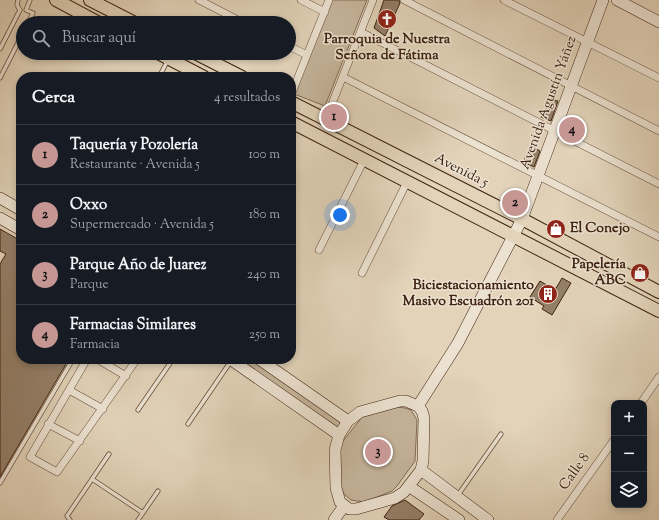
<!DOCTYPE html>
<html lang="es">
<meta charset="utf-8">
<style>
body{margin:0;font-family:"Sorts Mill Goudy",serif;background:#20242c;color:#f1f3f6}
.controls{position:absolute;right:12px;bottom:12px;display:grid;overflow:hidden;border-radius:8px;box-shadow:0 2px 6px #0003}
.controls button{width:36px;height:36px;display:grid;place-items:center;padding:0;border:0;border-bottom:1px solid #363941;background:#171b24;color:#f1f3f6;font:20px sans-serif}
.you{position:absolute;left:340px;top:215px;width:14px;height:14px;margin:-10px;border:3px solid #fff;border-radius:50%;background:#1a73e8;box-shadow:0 0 0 6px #1a73e833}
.badge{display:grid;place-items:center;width:26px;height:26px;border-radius:50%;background:#c59692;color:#111;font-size:13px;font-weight:700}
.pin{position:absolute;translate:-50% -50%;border:2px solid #fff;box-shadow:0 1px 4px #0006}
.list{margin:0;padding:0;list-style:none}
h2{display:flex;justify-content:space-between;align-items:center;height:52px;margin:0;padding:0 16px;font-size:17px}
h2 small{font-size:13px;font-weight:400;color:#9ea1a6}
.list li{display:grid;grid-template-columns:26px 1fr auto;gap:12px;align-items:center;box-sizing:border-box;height:60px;padding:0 16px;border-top:1px solid #363941}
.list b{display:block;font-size:15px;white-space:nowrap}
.list p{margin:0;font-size:13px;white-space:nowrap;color:#9ea1a6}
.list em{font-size:13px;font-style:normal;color:#9ea1a6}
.icon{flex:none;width:22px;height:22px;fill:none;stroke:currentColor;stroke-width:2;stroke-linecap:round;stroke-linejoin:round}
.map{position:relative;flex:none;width:659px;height:520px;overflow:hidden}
.search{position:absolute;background:#171b24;box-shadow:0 2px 6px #0003;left:16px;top:16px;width:280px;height:44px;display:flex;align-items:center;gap:10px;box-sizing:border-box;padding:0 14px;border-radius:22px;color:#9ea1a6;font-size:15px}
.panel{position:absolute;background:#171b24;box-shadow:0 2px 6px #0003;left:16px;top:72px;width:280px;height:292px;border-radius:16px}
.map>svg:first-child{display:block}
.green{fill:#c6b59c;stroke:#836c56}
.building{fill:#947f68;stroke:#402311}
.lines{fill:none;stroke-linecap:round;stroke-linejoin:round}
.lane-casing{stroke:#684f3b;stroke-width:5}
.street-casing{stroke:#684f3b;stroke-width:8}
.secondary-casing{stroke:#402311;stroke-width:12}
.primary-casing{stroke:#402311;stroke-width:14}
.lane{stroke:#ece2d2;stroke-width:3.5}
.street{stroke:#ece2d2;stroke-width:7}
.secondary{stroke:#ece2d2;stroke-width:11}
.primary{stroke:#e2d3b9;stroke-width:12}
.labels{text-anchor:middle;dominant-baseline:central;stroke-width:3;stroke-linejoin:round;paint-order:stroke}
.poi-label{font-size:14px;font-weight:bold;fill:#402311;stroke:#ece2d2;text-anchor:end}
.street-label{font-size:14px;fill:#402311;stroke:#ece2d2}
</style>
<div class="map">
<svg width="659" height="520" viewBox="0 0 659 520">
<rect width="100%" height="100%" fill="#e2d3b9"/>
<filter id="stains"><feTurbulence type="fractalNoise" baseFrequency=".005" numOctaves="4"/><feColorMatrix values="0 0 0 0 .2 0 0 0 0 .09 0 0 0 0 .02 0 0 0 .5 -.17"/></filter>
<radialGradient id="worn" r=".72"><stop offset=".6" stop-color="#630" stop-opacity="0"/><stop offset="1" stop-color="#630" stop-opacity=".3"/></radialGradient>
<path class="green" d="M331 0H367L325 106 294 94Z
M233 359H255L347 420 338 433Z
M398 407 405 408 411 410 417 420 415 461 397 486 392 491 364 502 351 500 344 494 339 484 340 445 362 417Z"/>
<path class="building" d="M384 0H399L400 3 385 36 374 28Z
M552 100 558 101 551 121 541 117Z
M531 146 540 151 534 167 523 162Z
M0 229 21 241V359H69L0 477V264L6 254 0 251Z
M562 278 571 283 552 315 542 309 544 306 530 297 540 281 555 290Z
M405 500 424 514 419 520H389L384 517 392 506Z"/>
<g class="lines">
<g class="lane-casing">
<path id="lane" d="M28 23 33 13 26 10 30 0
M0 49 20 10 17 5 18 0
M159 77 168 60
M0 78 23 33
M138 410 173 359
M188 424 231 361
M92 479 143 513
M0 483 73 359
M458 495 501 434
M70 520 67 516 109 454
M138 520 158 491"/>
</g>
<g class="street-casing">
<path id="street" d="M199 0 244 23
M301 0 325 12
M404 0 659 131
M504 0 659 78
M361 32 659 184
M289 46 307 55
M343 77 659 237
M291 95 329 0
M326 119 373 0
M319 250 364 160
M362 273 407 182
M87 359 30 457 57 472 137 359
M97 359 126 376
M69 390 103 409
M641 403 659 377
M48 424 80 441
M557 520 614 440"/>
</g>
<g class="secondary-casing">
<path id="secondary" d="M617 0 659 22
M0 198 21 210
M0 218 21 230
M230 359 339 435
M259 359 348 421
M400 401H406L418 406 422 411 424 418 423 461 421 470 404 492 395 498 356 509H349L340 502 336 488 335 450 339 435 348 421 360 412Z
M418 406 458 343 522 219 603 0
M421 470 488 520
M410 487 459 520
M334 520 344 506"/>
</g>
<g class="primary-casing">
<path id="primary" d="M56 0 99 23
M90 0 135 23
M158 53 204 77
M195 53 242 77
M291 102 522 219 659 292
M291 122 659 311"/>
</g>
<use href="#lane" class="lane"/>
<use href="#street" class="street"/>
<use href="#secondary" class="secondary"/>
<use href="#primary" class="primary"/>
</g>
<defs>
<g id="church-disc" transform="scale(1)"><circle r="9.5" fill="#8f2418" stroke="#ece2d2"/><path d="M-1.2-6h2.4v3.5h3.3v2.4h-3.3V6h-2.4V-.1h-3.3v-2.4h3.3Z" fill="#fff"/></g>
<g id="shop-disc" transform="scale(1)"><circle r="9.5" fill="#8f2418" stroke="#ece2d2"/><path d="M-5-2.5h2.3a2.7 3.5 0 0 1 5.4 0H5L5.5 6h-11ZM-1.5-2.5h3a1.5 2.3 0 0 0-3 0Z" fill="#fff"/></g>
<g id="building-disc" transform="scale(1)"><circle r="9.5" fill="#8f2418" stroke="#ece2d2"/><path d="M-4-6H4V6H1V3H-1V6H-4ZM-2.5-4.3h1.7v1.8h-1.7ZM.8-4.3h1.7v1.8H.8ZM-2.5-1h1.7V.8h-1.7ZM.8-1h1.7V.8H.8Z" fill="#fff"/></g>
</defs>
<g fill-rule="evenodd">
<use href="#church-disc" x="387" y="19"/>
<use href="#shop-disc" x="556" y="229"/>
<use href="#shop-disc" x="640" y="273"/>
<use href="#building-disc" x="548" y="294"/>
</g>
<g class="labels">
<g class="poi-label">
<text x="387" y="40" text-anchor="middle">Parroquia de Nuestra<tspan x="387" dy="16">Señora de Fátima</tspan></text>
<text x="570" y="229" text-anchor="start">El Conejo</text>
<text x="626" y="265">Papelería<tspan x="626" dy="16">ABC</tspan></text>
<text x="534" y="286">Biciestacionamiento<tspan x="534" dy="16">Masivo Escuadrón 201</tspan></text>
</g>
<g class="street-label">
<text transform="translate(549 103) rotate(-70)">Avenida Agustín Yáñez</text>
<text transform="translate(461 171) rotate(27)">Avenida 5</text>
<text transform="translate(575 472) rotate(-54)">Calle 8</text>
</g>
</g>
<rect width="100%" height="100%" filter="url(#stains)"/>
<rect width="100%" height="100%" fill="url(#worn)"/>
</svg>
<div class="controls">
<button>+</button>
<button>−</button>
<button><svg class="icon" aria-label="layers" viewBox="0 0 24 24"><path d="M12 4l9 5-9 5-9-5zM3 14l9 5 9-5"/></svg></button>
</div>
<div class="you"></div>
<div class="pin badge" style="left:334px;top:117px">1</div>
<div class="pin badge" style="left:515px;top:203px">2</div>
<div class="pin badge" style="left:378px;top:452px">3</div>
<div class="pin badge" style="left:572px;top:130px">4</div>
<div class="search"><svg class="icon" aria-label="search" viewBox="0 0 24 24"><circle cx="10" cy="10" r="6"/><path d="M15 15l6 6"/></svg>Buscar aquí</div>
<section class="panel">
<h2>Cerca<small>4 resultados</small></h2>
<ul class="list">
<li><span class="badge">1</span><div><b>Taquería y Pozolería</b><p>Restaurante · Avenida 5</p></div><em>100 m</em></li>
<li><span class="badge">2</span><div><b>Oxxo</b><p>Supermercado · Avenida 5</p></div><em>180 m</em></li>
<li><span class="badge">3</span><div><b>Parque Año de Juarez</b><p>Parque</p></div><em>240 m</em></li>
<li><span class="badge">4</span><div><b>Farmacias Similares</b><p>Farmacia</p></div><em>250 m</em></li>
</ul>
</section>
</div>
